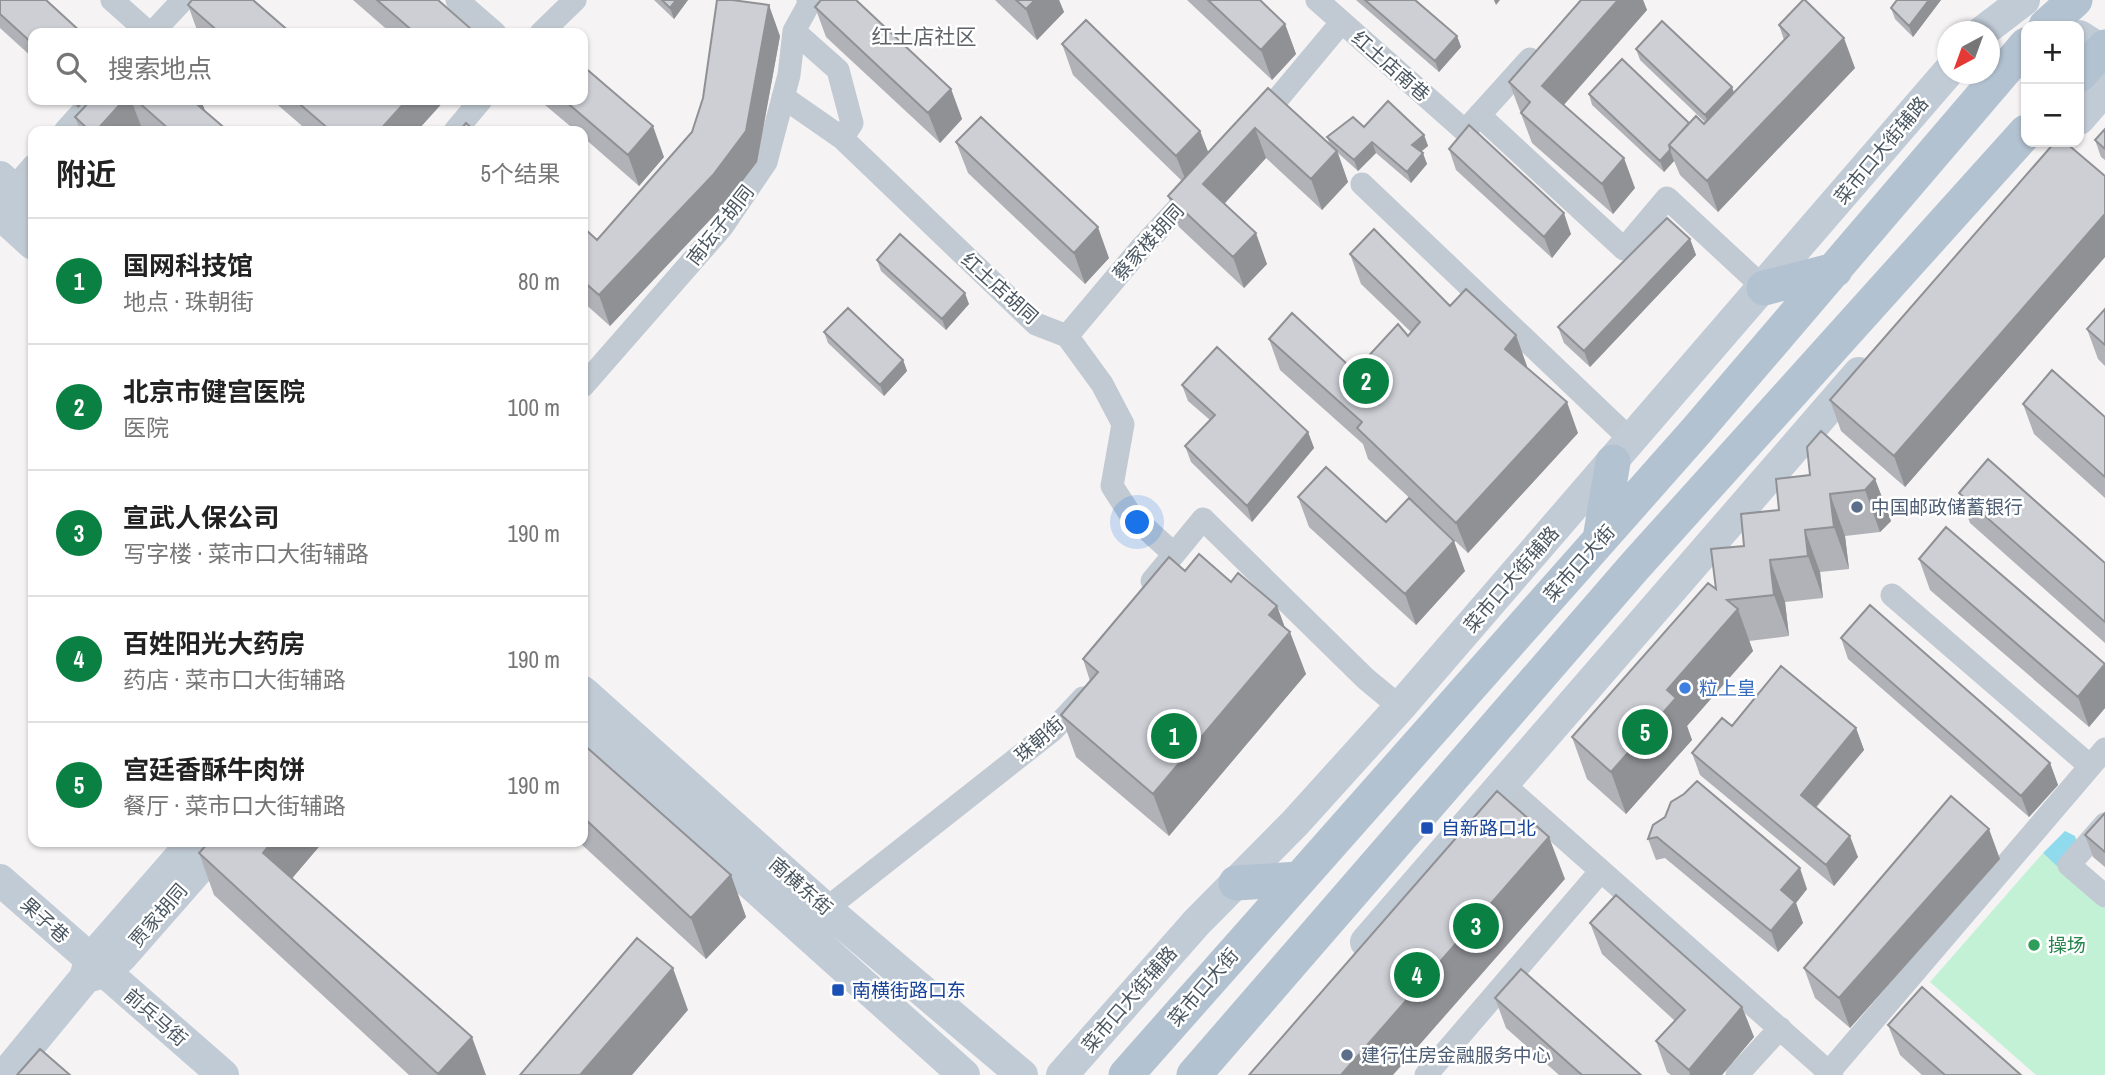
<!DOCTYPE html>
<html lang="zh">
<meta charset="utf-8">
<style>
body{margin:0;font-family:"Archivo Narrow","Noto Sans SC",sans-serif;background:#f6f6f6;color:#222}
.controls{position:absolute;right:21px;top:21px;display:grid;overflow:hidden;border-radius:14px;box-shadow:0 2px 5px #0004}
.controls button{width:63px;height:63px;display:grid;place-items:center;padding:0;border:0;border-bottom:2px solid #e0e0e0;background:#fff;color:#222;font:35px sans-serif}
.compass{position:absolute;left:1937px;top:21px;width:63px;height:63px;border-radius:50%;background:#fff;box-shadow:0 2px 5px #0004;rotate:221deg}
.you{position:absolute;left:1138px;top:523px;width:24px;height:24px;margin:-18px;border:5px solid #fff;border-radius:50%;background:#1a73e8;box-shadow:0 0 0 10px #1a73e833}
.badge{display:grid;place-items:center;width:46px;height:46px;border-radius:50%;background:#0b8043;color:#fff;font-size:23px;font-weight:700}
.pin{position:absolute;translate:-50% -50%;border:4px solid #fff;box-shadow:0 2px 7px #0006}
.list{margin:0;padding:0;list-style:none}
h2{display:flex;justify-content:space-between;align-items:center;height:91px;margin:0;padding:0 28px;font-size:30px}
h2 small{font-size:23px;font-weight:400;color:#767676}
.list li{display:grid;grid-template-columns:46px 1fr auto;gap:21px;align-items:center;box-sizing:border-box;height:126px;padding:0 28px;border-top:2px solid #e0e0e0}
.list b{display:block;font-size:26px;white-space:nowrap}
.list p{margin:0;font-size:23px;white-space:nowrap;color:#767676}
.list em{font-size:23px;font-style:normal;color:#767676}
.icon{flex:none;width:38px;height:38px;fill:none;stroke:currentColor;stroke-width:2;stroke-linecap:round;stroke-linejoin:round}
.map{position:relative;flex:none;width:2105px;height:1075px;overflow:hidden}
.search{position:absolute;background:#fff;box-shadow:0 2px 5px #0004;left:28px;top:28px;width:560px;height:77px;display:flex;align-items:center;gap:18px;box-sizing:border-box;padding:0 24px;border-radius:14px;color:#767676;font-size:26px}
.panel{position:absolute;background:#fff;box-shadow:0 2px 5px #0004;left:28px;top:126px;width:560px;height:721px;border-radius:14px}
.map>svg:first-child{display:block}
.green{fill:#c3f1d5}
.water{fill:#90daee}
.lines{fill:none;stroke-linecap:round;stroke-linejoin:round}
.street{stroke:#c1cad2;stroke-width:23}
.secondary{stroke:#c1cbd6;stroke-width:32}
.primary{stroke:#b3c2d1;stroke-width:35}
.wall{fill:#b0b2b7}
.shaded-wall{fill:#909195}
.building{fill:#cdcfd5;stroke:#909195;stroke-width:2}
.service-dot{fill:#5c6f8a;stroke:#fff;stroke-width:2.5}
.shop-dot{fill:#3f7fe0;stroke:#fff;stroke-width:2.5}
.transit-dot{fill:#1a4fb4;stroke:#fff;stroke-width:2.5}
.leisure-dot{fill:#2e9e5b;stroke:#fff;stroke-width:2.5}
.labels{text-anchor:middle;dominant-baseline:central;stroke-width:5;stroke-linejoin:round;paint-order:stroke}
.street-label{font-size:19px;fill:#4a5661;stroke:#fff}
.service-label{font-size:19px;fill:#4e5e75;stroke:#fff;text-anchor:start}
.shop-label{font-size:19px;fill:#366cbe;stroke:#fff;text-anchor:start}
.transit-label{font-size:19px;fill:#164399;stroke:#fff;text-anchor:start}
.leisure-label{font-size:19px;fill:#27864d;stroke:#fff;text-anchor:start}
.neighbourhood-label{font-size:21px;fill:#5f6368;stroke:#fff}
</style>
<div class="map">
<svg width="2105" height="1075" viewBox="0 0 2105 1075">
<rect width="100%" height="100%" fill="#f5f3f3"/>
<path class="green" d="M2043 853 2105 908V1075H2036L1930 982Z"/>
<path class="water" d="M2065 831 2075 836 2077 842 2058 867 2043 853Z"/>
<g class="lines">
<path class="street" d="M112 0 149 33
M457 0 495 33
M808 0 809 4 794 31 838 70 852 123 842 138
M1317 0 1465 131 1530 59
M152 33 183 0
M541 33 575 0
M783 97 842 138 1036 324 1067 336 1102 384 1123 424 1112 486 1130 514 1174 554
M1479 115 1624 249 1667 198 1764 288
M1260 120 1341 23
M65 131 93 100
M455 131 481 100
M1362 184 1632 441
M13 189 33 166
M1067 336 1141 248 1194 191
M583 386 722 227 766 162 789 75 794 31
M1152 581 1203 519 1366 679 1400 707
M1892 595 2090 766
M1503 784 1832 1075
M2105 824 2069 865 2105 896
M826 909 1053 730 1083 698
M1829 1072 2105 749
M1426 1075 1600 872
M1737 1075 1780 1028"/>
<path class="secondary" d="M1982 32 2024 0
M2079 36 2105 52
M2079 119 2105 89
M0 177 33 207
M0 214 33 244
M583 692 826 909 1022 1075
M583 733 964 1075
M0 880 223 1075
M1366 942 1859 373
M87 977 104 972 122 956 222 842
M5 1075 85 978 90 960 193 842
M1062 1075 1197 922 1295 823 1400 707 1948 72"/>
<path class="primary" d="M2046 26 2075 0
M2079 75 2105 47
M1764 288 1835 270
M1600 539 1613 462
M1236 883 1299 879
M1126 1075 1697 430 2026 45
M1194 1075 1635 566 2026 132"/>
</g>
<path class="wall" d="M0 0 33 33V58L0 28Z
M353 0H438L470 28 472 33H391Z
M654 0H688L674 19Z
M995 0H1059L1064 12 1037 40Z
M1187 0H1260L1285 24 1296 54 1272 80Z
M1356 0H1415L1457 36 1461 47 1439 72Z
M1581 0H1643L1647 10 1564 105 1635 188 1613 214 1532 143 1509 82Z
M1897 0H1941L1913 37 1895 19 1891 8Z
M188 5 291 33H198Z
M815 7 951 89 962 119 940 143 826 37Z
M1779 25 1855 68 1718 212 1680 175 1674 161 1664 172 1592 105 1589 94 1689 123 1704 124 1705 122 1640 60 1636 49 1734 93 1784 40Z
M780 36 757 162 724 205 610 326 583 302V227L597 240 692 132Z
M1062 44 1200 131 1208 152 1268 88 1330 145 1327 137 1364 127 1424 135 1428 146 1421 152 1427 164 1411 183 1376 153 1358 171 1338 153 1348 182 1322 210 1266 158 1224 204 1267 264 1244 288 1179 227 1168 196 1182 181 1073 75Z
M68 100H86L78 108Z
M91 100H201L205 111 228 131H80L75 117Z
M272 100H445L417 131H308Z
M539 100H583L664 157 639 186 583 137V131H576Z
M2105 129V160L2101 157 2095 140Z
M956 142 1109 258 1085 284 968 173Z
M1449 149 1571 234 1552 258 1456 170Z
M2105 176V257L1905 487 1841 431 1830 400Z
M1690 239 1696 255 1590 367 1564 343 1558 327Z
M1350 254 1450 306 1527 366 1526 367 1578 433 1468 553 1368 459 1363 444 1280 370 1269 339 1361 377 1367 372 1363 362 1408 336 1411 332 1361 284Z
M877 260 969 304 946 330 881 271Z
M2105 309V366L2098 359 2087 329Z
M824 332 903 360 907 371 884 396 828 343Z
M1182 385 1308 432 1314 448 1252 522 1191 462 1185 446 1210 420 1188 401Z
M2023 404 2105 417V498L2034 434Z
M1875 479 1891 521 1880 532 1845 536 1849 569 1820 572 1823 598 1785 602 1789 636 1749 641 1753 651 1687 726 1692 740 1626 814 1587 779 1572 737 1716 589 1744 546 1779 510Z
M1959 493 2105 563V643L1970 523Z
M1298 497 1386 522 1465 571 1416 625 1309 527Z
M1919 559 2105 664V708L2089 727 1930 590Z
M1185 571 1231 582 1277 606 1285 628 1306 674 1169 836 1076 757 1061 715 1090 681 1083 659Z
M1841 638 2050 763 2058 785 2029 817 1848 659Z
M1856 728 1864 750 1816 808 1858 857 1834 886 1700 775 1692 753Z
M583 744 731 875 746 917 706 959 579 842H583Z
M2105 813V867L2093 857 2085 835Z
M1653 825 1807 889 1796 903 1803 923 1778 952 1665 858 1656 860 1648 839Z
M323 842 292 878 486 1075H409L214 895 199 853Z
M2000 859 1850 1028 1815 998 1804 968Z
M1590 923 1742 1007 1754 1037 1722 1075H1671L1667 1072 1656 1041 1675 1021 1602 954Z
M1495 998 1641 1075H1559L1506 1028Z
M1888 1025 2021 1075H1922L1900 1055Z"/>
<path class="shaded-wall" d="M676 0H688L674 19 670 8Z
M1035 0H1059L1064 12 1037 40 1026 9Z
M1494 0H1500L1496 5Z
M1618 0H1643L1647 10 1553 117 1542 86Z
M1929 0H1941L1913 37 1909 26Z
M769 5 780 36 757 162 724 205 610 326 599 295Z
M1285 24 1296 54 1272 80 1261 50Z
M1457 36 1461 47 1439 72 1435 61Z
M1844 38 1855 68 1718 212 1707 181Z
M1732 87 1736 98 1709 126 1705 115Z
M951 89 962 119 940 143 928 113Z
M75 100H86L78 108Z
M124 100H131L143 131H96Z
M181 100H201L205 111Z
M407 100H445L417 131H379Z
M653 126 664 157 639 186 628 155Z
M1255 128 1266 158 1214 215 1203 184Z
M1200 131 1212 162 1188 186 1176 156Z
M1424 135 1428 146 1416 155 1412 145Z
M1372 142 1376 153 1358 171 1354 160Z
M1670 150 1674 161 1664 172 1660 161Z
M1337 151 1348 182 1322 210 1311 179Z
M1423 153 1427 164 1411 183 1407 172Z
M1624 158 1635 188 1613 214 1602 184Z
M1564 213 1571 234 1552 258 1544 237Z
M2105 214V257L1905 487 1894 456Z
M1098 227 1109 258 1085 284 1074 253Z
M1256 233 1267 264 1244 288 1233 257Z
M1690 239 1696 255 1590 367 1584 351Z
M965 293 969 304 946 330 942 319Z
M1516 335 1527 366 1516 380 1505 349Z
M903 360 907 371 884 396 880 385Z
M1567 402 1578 433 1468 553 1456 523Z
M1308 432 1314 448 1252 522 1247 506Z
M1875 479 1891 521 1880 532 1865 490Z
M1830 494 1845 536 1849 569 1834 527Z
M1805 530 1820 572 1823 598 1808 556Z
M1454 541 1465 571 1416 625 1405 594Z
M1770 560 1785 602 1789 636 1774 595Z
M1277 606 1288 636 1290 632 1306 674 1169 836 1153 794 1269 615Z
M1738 609 1753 651 1687 726 1692 740 1626 814 1611 772 1667 690Z
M2105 665V708L2089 727 2078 697Z
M1856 728 1864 750 1808 816 1801 795Z
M2050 763 2058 785 2029 817 2021 796Z
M1989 829 2000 859 1850 1028 1839 998Z
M1850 836 1858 857 1834 886 1826 865Z
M1549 837 1565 879 1393 1075H1341Z
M272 842H323L278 895 263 853Z
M1800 868 1807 889 1796 903 1803 923 1778 952 1771 931 1781 890Z
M731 875 746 917 706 959 691 918Z
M673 968 688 1010 632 1075H580Z
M1742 1007 1754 1037 1722 1075H1690L1689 1070Z
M472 1037 486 1075H439L438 1074Z"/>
<path class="building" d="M0 0H46L82 33H33V44L0 14Z
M192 0H253L291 33H220L188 5Z
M377 0H438L470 28 465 33H415Z
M662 0H676L670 8Z
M717 0H732L769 5 746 131 713 175 599 295 583 281V227L597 240 692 132 703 98Z
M821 0H856L951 89 928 113 815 7Z
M1016 0H1035L1026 9Z
M1208 0H1260L1285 24 1261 50Z
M1365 0H1415L1457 36 1435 61Z
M1581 0H1618L1542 86 1624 158 1602 184 1521 113 1530 102 1509 82Z
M1803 0H1805L1844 38 1707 181 1669 145 1696 116 1704 124 1789 35 1779 25Z
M1897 0H1929L1909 26 1891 8Z
M1086 20 1200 131 1176 156 1062 44Z
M1662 21 1732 87 1705 115 1636 49Z
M1622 59 1689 123 1669 145 1670 150 1660 161 1589 94Z
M583 66 653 126 628 155 564 100H583Z
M1268 88 1337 151 1311 179 1255 128 1203 184 1256 233 1233 257 1168 196Z
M91 100H124L96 131H90L75 117Z
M136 100H192L228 131H171Z
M295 100H407L379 131H331Z
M1388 101 1424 135 1412 145 1423 153 1407 172 1372 142 1354 160 1327 137 1353 117 1364 127Z
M981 117 1098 227 1074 253 956 142Z
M466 123 475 131H459Z
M1469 125 1564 213 1544 237 1449 149Z
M2105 129V149L2095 140Z
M2055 142H2065L2105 176V214L1894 456 1830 400Z
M1667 218 1690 239 1584 351 1558 327Z
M1374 229 1450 306 1466 289 1516 335 1505 349 1567 402 1456 523 1357 428 1362 422 1269 339 1292 313 1361 377 1371 369 1363 362 1398 324 1408 336 1420 322 1350 254Z
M900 234 965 293 942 319 877 260Z
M848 308 903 360 880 385 824 332Z
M2105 309V345L2087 329Z
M1217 347 1308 432 1247 506 1185 446 1215 415 1182 385Z
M2052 370 2105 417V477L2023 404Z
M1821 431 1875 479 1865 490 1830 494 1834 527 1805 530 1808 556 1770 560 1774 595 1727 600 1738 609 1667 690 1676 698 1611 772 1572 737 1708 583 1716 589 1711 549 1744 546 1741 514 1779 510 1776 479 1810 475 1807 447Z
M1988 459 2105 563V622L1959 493Z
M1326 467 1386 522 1409 498 1454 541 1405 594 1298 497Z
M1946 527 2105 664 2078 697 1919 559Z
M1199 554 1231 582 1238 573 1277 606 1269 615 1290 632 1153 794 1061 715 1098 672 1083 659 1169 557 1185 571Z
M1870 605 2050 763 2021 796 1841 638Z
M1781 666 1856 728 1801 795 1850 836 1826 865 1692 753 1722 718 1732 726Z
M583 744 731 875 691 918 583 817Z
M1697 781 1800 868 1781 890 1795 902 1771 931 1657 837 1648 839 1653 825 1665 817 1671 802 1684 794Z
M1497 791 1549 837 1341 1075H1249Z
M1951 796 1989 829 1839 998 1804 968Z
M2105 813V852L2085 835Z
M209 842H272L263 853 472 1037 438 1074 199 853Z
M1616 895 1742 1007 1689 1070 1656 1041 1685 1010 1590 923Z
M637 938 673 968 580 1075H520Z
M1521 969 1641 1075H1582L1495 998Z
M1922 987 2021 1075H1945L1888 1025Z
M40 1049 70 1075H17Z"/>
<g class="service-dot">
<circle cx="1857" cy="507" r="7"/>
<circle cx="1347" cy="1055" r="7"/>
</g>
<circle class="shop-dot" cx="1685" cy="688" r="7"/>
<g class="transit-dot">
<rect x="1420" y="821" width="14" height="14" rx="3.5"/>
<rect x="831" y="983" width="14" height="14" rx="3.5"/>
</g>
<circle class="leisure-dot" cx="2034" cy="945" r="7"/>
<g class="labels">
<g class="street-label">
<text transform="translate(1391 66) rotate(41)">红土店南巷</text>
<text transform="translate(1881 150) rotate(-50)">菜市口大街辅路</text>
<text transform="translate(720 225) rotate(-52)">南坛子胡同</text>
<text transform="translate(1148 242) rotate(-48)">蔡家楼胡同</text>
<text transform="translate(1000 288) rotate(42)">红土店胡同</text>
<text transform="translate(1579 563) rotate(-48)">菜市口大街</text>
<text transform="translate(1511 579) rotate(-49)">菜市口大街辅路</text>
<text transform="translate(1039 739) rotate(-41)">珠朝街</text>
<text transform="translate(801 886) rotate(41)">南横东街</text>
<text transform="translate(158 915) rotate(-49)">贾家胡同</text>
<text transform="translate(45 920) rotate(42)">果子巷</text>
<text transform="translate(1203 987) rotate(-49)">菜市口大街</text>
<text transform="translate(1129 999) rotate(-49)">菜市口大街辅路</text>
<text transform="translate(156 1017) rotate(41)">前兵马街</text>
</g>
<g class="service-label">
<text x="1871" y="507">中国邮政储蓄银行</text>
<text x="1361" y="1055">建行住房金融服务中心</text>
</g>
<g class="shop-label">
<text x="1699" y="688">粒上皇</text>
</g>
<g class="transit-label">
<text x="1441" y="828">自新路口北</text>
<text x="852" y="990">南横街路口东</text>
</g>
<g class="leisure-label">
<text x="2048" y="945">操场</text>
</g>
<g class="neighbourhood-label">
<text x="924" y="36">红土店社区</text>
</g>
</g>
</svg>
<div class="controls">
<button>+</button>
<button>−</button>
</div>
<svg class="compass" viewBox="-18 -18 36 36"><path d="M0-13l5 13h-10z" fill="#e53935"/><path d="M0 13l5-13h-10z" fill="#767676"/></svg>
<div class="you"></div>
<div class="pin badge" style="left:1174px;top:736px">1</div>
<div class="pin badge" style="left:1366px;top:381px">2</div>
<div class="pin badge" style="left:1476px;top:926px">3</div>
<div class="pin badge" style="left:1417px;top:975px">4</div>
<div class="pin badge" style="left:1645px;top:732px">5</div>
<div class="search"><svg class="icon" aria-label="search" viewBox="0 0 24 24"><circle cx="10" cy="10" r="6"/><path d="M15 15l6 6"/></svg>搜索地点</div>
<section class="panel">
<h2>附近<small>5个结果</small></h2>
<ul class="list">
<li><span class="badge">1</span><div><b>国网科技馆</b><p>地点 · 珠朝街</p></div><em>80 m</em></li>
<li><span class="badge">2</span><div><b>北京市健宫医院</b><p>医院</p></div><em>100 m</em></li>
<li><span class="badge">3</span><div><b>宣武人保公司</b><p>写字楼 · 菜市口大街辅路</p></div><em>190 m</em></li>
<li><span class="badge">4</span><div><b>百姓阳光大药房</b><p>药店 · 菜市口大街辅路</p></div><em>190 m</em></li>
<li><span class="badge">5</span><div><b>宫廷香酥牛肉饼</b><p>餐厅 · 菜市口大街辅路</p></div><em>190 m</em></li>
</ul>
</section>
</div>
